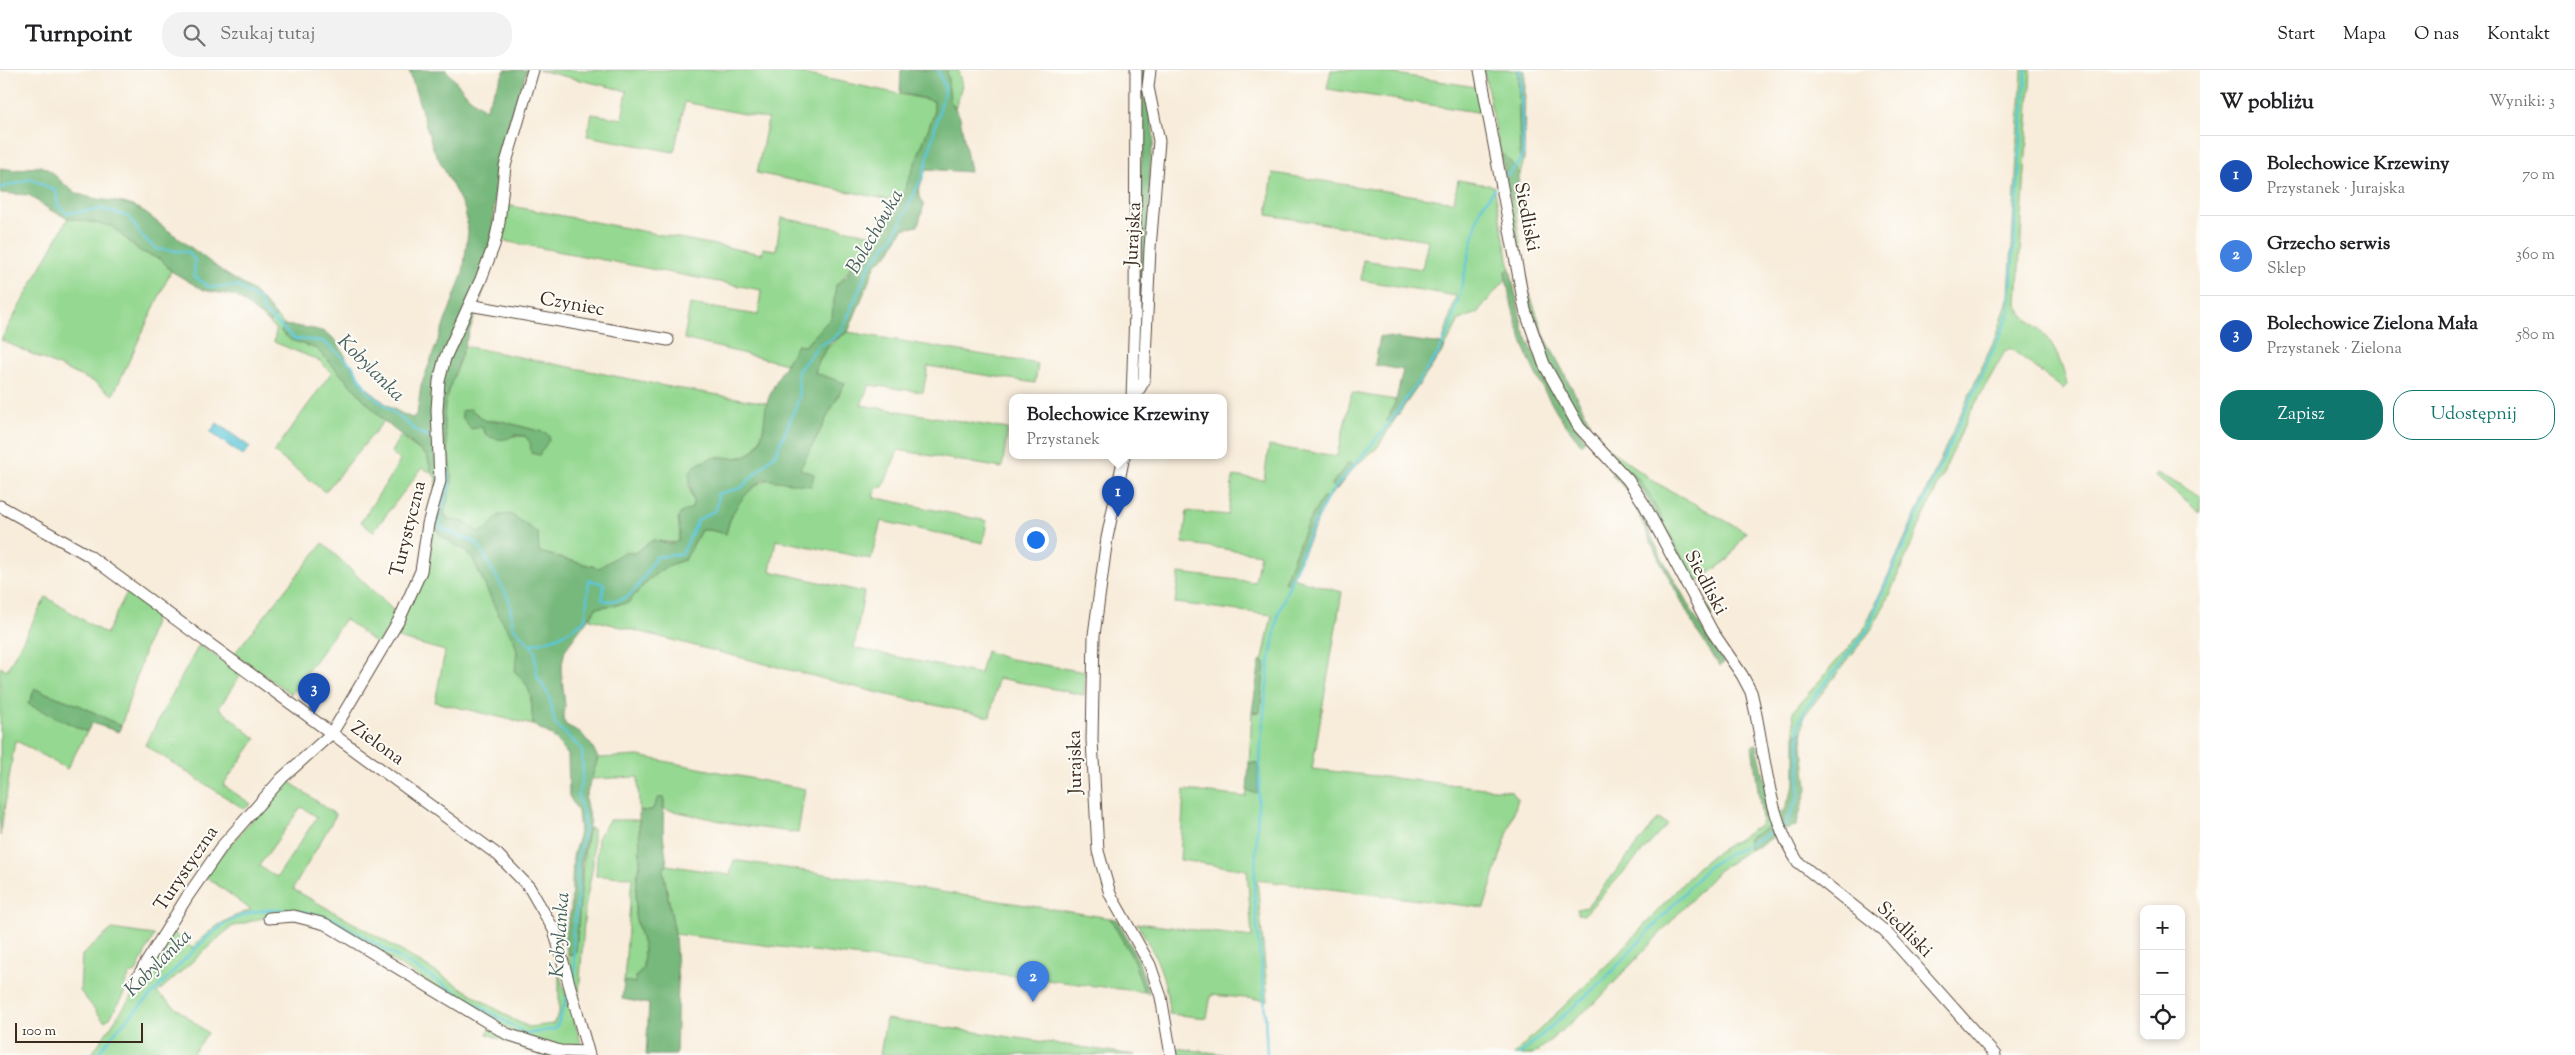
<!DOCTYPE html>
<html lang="pl">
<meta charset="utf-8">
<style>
body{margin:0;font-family:"Sorts Mill Goudy",serif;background:#f2f2f2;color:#202124}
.controls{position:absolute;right:15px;bottom:15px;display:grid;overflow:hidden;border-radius:10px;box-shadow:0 2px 8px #0003}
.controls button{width:45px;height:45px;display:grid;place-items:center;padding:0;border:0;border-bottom:1px solid #e0e0e0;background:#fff;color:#202124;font:25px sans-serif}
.scale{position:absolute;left:15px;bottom:12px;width:128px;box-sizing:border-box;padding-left:5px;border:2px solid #3b2a1e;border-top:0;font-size:14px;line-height:18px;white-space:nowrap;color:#3b2a1e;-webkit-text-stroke:4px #fdfcf7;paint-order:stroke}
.you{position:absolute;left:1035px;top:469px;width:18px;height:18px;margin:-12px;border:4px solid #fff;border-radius:50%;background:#1a73e8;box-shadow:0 0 0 8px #1a73e833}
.badge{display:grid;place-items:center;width:32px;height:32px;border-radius:50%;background:#0f766e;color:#fff;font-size:16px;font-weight:700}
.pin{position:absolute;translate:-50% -41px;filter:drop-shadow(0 1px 2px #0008)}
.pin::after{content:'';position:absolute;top:26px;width:18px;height:15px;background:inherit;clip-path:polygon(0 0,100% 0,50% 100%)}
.popup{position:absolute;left:1009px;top:324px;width:218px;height:65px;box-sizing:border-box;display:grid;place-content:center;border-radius:10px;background:#fff;filter:drop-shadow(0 1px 4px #0005);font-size:16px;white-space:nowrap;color:#757577}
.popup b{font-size:19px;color:#202124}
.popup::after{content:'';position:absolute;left:50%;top:100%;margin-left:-10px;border:10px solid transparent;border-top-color:#fff}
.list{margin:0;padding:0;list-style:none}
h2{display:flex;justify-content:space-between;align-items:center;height:65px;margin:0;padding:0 20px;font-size:21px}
h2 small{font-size:16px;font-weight:400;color:#757577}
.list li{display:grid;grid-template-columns:32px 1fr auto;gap:15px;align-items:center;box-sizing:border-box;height:80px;padding:0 20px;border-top:1px solid #e0e0e0}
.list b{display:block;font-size:19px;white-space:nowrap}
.list p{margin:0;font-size:16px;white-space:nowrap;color:#757577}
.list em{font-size:16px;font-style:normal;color:#757577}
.actions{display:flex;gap:10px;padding:15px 20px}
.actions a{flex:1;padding:11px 0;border:1px solid #0f766e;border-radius:20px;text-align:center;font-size:18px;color:#0f766e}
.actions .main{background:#0f766e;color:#fff}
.icon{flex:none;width:28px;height:28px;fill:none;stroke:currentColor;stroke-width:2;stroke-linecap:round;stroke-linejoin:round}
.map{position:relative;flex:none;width:2200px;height:985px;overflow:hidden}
header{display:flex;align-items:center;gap:30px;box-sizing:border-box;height:70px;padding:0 25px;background:#fff;border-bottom:1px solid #e0e0e0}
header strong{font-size:24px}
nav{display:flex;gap:28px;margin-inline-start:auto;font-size:18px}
.search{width:350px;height:45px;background:#f2f2f2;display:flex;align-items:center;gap:12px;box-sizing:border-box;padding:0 18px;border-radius:20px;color:#757577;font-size:19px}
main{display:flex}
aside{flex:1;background:#fff}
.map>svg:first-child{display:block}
.green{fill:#94d891;stroke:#688158;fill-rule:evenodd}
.forest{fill:#77b87b;stroke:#59714c}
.water{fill:#5cc6d7;stroke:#4c787a}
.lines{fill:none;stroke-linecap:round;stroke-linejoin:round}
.stream{stroke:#5cc6d7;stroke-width:2.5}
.minor-casing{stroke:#57473a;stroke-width:13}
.minor{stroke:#fff;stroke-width:11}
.labels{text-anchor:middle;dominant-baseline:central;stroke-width:4;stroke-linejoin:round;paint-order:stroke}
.street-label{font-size:19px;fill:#3b2a1e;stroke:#fdfcf7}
.water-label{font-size:20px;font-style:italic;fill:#47615f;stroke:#fdfcf7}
</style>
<header>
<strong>Turnpoint</strong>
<div class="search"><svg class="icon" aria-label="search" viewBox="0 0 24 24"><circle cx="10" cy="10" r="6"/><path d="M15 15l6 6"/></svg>Szukaj tutaj</div>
<nav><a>Start</a><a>Mapa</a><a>O nas</a><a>Kontakt</a></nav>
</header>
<main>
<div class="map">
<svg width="2200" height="985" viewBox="0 0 2200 985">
<rect width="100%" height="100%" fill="#fdfcf7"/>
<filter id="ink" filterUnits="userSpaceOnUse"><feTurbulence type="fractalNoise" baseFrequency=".02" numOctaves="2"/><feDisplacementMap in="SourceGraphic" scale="10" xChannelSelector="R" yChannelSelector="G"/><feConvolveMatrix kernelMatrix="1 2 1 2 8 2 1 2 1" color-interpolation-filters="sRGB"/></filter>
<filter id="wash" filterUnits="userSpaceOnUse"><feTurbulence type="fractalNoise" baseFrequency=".0096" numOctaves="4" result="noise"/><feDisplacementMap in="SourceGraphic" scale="20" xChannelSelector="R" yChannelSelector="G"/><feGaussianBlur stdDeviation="1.12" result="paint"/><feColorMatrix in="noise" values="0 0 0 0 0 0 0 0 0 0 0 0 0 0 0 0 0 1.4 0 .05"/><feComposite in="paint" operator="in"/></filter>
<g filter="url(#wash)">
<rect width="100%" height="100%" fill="#f8ecda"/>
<path class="green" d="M538 0H784L934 31V44L900 132 757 103 768 49 685 32 674 82 587 66 592 44 622 49 627 21Z
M947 0H958L962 15 955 39 950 30Z
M1331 0H1371L1476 17 1483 43 1327 19Z
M1484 0H1518L1520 89 1524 90 1520 104 1505 85 1501 86Z
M2022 0H2031L2017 234C2022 248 2035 254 2045 266 2057 280 2063 297 2067 315L2063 319 2010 278 2004 283 1969 345 1885 534 1871 560 1804 646 1802 663 1795 664 1793 641 1863 561 1999 259 2009 226Z
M1273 103 1454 132 1458 110 1494 116 1510 199 1505 202 1506 209 1477 243 1459 250 1444 279 1442 274 1456 226 1361 210 1363 190 1422 199 1428 170 1267 145Z
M1510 128 1515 129 1518 160 1528 219 1525 220Z
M506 135 762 184 763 178 776 180 781 148 880 166C874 176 862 178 856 186 848 199 848 205 836 215L832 247 805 276 797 275 786 294 684 269 690 234 758 245 761 220 499 170Z
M68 148 111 156 140 181 162 190 171 201 113 325 94 312 1 270Z
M276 246 284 255 281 262 291 270 317 279 384 351 325 422 274 382 331 303 320 291 274 272 276 260 270 253Z
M848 262 1038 294 1035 313 928 296 923 322 869 315 861 335 1008 359 1002 398 898 380 883 417 877 418 873 427 987 451 983 473 881 451 871 489 776 470 770 501 864 522 854 578 980 604 986 581 1005 588 1085 602 1084 625 998 608 990 647 879 623 590 549 596 538 628 533C645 513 659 496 685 490L701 460H710L726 464C736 419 759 410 800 399L845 313 815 303C820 283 831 272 848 262Z
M464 276 670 317 767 333C762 370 761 393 717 387L688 414 694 434 692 438C673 447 680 451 680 469L676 473 653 470 634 483 624 482 599 498 539 482 499 445 488 458 479 463 464 452 447 449 444 443 452 411 444 352 445 332ZM470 339 486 351H501L546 363 530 372 525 366H487Z
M1352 323 1396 330 1388 350 1393 352 1377 378 1355 396 1349 392 1332 415 1337 419 1327 429 1323 427 1293 488 1290 512 1292 508 1342 522 1312 699 1512 721 1518 729 1484 838 1257 810 1268 930 1211 925 1207 948 1169 944C1166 903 1157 888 1137 853L1252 867 1247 800 1180 790 1184 720 1246 727 1247 721 1257 722 1258 693H1249L1252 642 1259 643 1265 592 1260 591 1263 589 1272 545 1175 533 1179 503 1255 512 1260 484 1183 473 1187 441 1228 445 1233 406 1264 410 1269 376 1337 386Z
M400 366 427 386 432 403 422 398 373 462 361 452 400 391 391 382Z
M1604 375 1653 411 1746 462 1728 490 1695 513 1639 409 1625 398 1623 399 1602 378Z
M2157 403 2200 426V443L2155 406Z
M434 456 442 467 466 481 473 489 498 544 514 570 517 581 515 602C534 617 531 632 533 655L435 632 445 581 394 567 425 503Z
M323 473 397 544 378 575 345 549 291 624 234 584Z
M127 522 156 545 121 656 81 636 35 619 28 634 87 662 67 699 15 670 0 766V597L7 600 46 527 106 564Z
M199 575 241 604 219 638 256 669 223 715 251 734 244 739 145 675Z
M638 686 805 719 798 763 740 755 664 739V728H658L652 740 639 741 638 707 591 709 598 688Z
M287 710 336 745 293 819 380 868 514 950 529 957 553 954 559 943V903L581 973 572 980 520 967 327 852 273 845 231 857 157 923 208 963 192 985H91L140 914 171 861 192 878C209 859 227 848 251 840L204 805ZM301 737 317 747 277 807 259 796Z
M1784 741 1781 750 1784 759 1776 765 1774 754 1749 768V780L1719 800 1598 930 1533 985H1513L1616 886 1697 798 1714 784 1761 755 1762 749 1772 742Z
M1658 749 1668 754 1584 845 1577 844V839L1587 837Z
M609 750H639L640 794 637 807 635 846 644 879 643 898 636 907 635 913 624 911 632 807 596 806 598 768Z
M589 758 593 759V795L585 838 579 924H576L568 885 576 883C580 841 580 799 589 758Z
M734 790 1110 848 1133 889 1144 922 675 864 663 800 667 795 730 805Z
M112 859 154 865 136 902 130 904 124 916 126 920 110 948 104 951 80 921 82 885Z
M886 949 1135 985H880Z
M490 958 567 985H540L487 964Z
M1175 978 1232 985H1176Z"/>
<path class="forest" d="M409 0H446L469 27 485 39 505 0H527L502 75 495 111 492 196 445 332 444 352 452 411 444 443 448 449 464 452 479 463 488 458 499 445 511 444 538 463 539 482 599 498 624 482 634 483 653 470 672 474 678 471 680 462 678 448 681 443 692 438C697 425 679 402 700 393 705 391 712 387 718 387 733 387 745 392 756 378 766 365 763 348 767 333 773 313 787 293 797 275L805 276 832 247 836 215 847 206 857 185 876 174 900 132 934 44V31L900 23 901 0H947L950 30 960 47 970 102 926 99 918 122 924 135 918 156 903 159 890 182 876 194 848 262 831 272 818 291 815 303 845 313 800 399 814 404 811 416 764 409C743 425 732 438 726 464L710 460H701L685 490C659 496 645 513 628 533L596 538 565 580 561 599 565 636 563 649 566 655 580 662 592 676 598 688 585 729 590 750 581 795 582 810 576 883 568 885 564 869 571 840 573 787 580 762 578 741 569 726 568 685 553 666 533 655C531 632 534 617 515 602L517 581 514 570 498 544 473 489 466 481 442 467 434 456 436 408 432 403 427 386 384 351 317 279 291 270 281 262 284 255C297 257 322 257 332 267 340 274 345 287 351 296 365 319 386 338 412 348L417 344 421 316 463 203 468 162 465 140 433 78Z
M1147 0 1154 72 1151 85 1142 305 1136 315 1139 107 1144 70 1139 1Z
M1518 0 1525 1 1524 90 1520 89Z
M1505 85 1520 104 1515 129 1510 128 1501 86Z
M41 96C56 101 63 118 79 124 98 132 121 129 140 139L226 204 254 221 276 246 270 253 236 226 203 220 171 201 162 190 140 181 111 156 68 148 50 140 29 125 0 123V98L15 100Z
M1510 199 1523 259 1532 280 1585 370 1581 374C1538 323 1516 268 1505 202Z
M1528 219 1544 265 1590 352 1585 355 1554 304 1539 274 1525 220Z
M1380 266 1442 274 1444 279 1393 352 1387 351 1396 330 1403 300 1375 295Z
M470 339 486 351H501L546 363 549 366V370L539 385 531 383 530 372 525 366 514 365C505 372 497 369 487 366L482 357 471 359 462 347V341Z
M1349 392 1355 396 1337 419 1331 415Z
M1625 397 1639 409 1648 422 1713 547 1708 550 1645 425 1623 399Z
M1613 401 1630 419 1661 486 1702 559 1724 593 1720 596 1698 563 1658 487 1628 421 1611 404Z
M1323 427 1327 429 1292 508 1290 512H1284L1307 454Z
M1260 591 1265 592 1260 643 1252 642Z
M35 619 81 636 121 656 119 662 92 653 87 662 28 634Z
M1802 663 1807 719 1796 756 1784 759 1781 750 1795 712V664Z
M1757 675 1772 742 1762 749 1752 676Z
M1249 693H1259L1257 723 1247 721Z
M658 728H664L663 764 667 795 663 800 675 864 678 915 676 985H646L649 934 622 929 624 911 635 913 636 907 643 898 644 879 635 846 637 807 640 794 639 741 652 740Z
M1774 753 1776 765 1760 776 1749 780V768Z
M1110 848 1117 849 1138 890 1149 923 1144 922 1133 889Z"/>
<path class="water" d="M217 353 250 377 243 386 210 362Z"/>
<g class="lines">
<path class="stream" d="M1507 105 1518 94 1523 83 1520 0
M0 118 31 109 56 121 58 136 67 143 104 139 129 147 140 164 156 179 188 182 195 191 194 206 209 217 237 216 259 230 264 242 295 269 323 271 352 295 368 322 418 362 434 369
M444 382 450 416 439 449 441 458 477 473 509 529 513 557 535 580 537 606 549 626 555 654 582 679 583 705 578 726 583 743 584 763 577 789 578 829 573 862 575 899 574 912
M531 574C553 571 568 563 585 550L589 510 604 514 602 530C634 536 641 510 656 487L682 484 698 450 716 440 718 430 717 424 741 418 776 383 799 329 798 301 818 276 834 268 842 260 869 196 894 166 924 103 945 18 938 0
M1785 755 1799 725V653L1805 639 1868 559 1884 518 2009 245 2026 0
M97 985C115 959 132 945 153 923 215 858 236 821 334 849L526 964 555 959C562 948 563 936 568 924
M1267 985 1264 925 1254 825 1261 672 1269 594 1278 544 1309 465 1328 426 1383 361 1437 285 1449 261 1459 227 1480 139 1495 119
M1519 985 1605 909 1710 795 1773 761"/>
</g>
</g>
<g filter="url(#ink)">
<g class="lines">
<g class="minor-casing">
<path id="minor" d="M1480 0 1525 240 1544 294 1579 357 1628 410 1644 434 1712 561 1742 605 1751 622C1765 676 1766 746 1798 792L1885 861 1995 985
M469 235 668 270
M1132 328 1135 242 1136 0
M1134 328 1144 311 1150 178 1159 71 1148 17 1150 0
M1124 386 1107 468 1094 565 1092 670 1098 781 1110 824 1150 895 1161 927 1171 985
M0 436 88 485 498 785 529 817 554 860 589 985
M269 848 294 846 325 854 507 964 560 981 588 982
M135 911 187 827 223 775 282 708 332 663 399 550 421 501 428 454 440 411 437 340 439 311 445 288 481 209 494 175 499 153 505 96 533 0"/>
</g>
<use href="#minor" class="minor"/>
</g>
</g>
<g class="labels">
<g class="street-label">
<text transform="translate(1526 147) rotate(79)">Siedliski</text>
<text transform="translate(1134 164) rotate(-87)">Jurajska</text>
<text transform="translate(572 235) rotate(10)">Czyniec</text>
<text transform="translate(409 459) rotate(-76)">Turystyczna</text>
<text transform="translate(1705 513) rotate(62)">Siedliski</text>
<text transform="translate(377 674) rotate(36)">Zielona</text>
<text transform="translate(1076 692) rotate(-91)">Jurajska</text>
<text transform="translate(187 799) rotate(-56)">Turystyczna</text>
<text transform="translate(1904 860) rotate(45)">Siedliski</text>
</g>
<g class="water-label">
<text transform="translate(876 162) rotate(-60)">Bolechówka</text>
<text transform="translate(370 299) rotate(45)">Kobylanka</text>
<text transform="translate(561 865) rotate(-86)">Kobylanka</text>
<text transform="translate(159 894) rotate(-45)">Kobylanka</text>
</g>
</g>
</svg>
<div class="controls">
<button>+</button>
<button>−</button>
<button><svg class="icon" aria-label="locate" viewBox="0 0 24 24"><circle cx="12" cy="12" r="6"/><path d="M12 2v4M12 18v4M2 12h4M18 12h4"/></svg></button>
</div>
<div class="scale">100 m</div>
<div class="you"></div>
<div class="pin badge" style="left:1118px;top:447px;background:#1a4fb4">1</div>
<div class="popup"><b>Bolechowice Krzewiny</b>Przystanek</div>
<div class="pin badge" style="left:1033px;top:932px;background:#3f7fe0">2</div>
<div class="pin badge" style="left:314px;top:644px;background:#1a4fb4">3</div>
</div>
<aside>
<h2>W pobliżu<small>Wyniki: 3</small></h2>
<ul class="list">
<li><span class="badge" style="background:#1a4fb4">1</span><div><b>Bolechowice Krzewiny</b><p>Przystanek · Jurajska</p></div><em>70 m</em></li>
<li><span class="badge" style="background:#3f7fe0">2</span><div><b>Grzecho serwis</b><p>Sklep</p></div><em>360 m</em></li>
<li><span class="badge" style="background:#1a4fb4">3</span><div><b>Bolechowice Zielona Mała</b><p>Przystanek · Zielona</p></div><em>580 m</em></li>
</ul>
<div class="actions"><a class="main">Zapisz</a><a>Udostępnij</a></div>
</aside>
</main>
